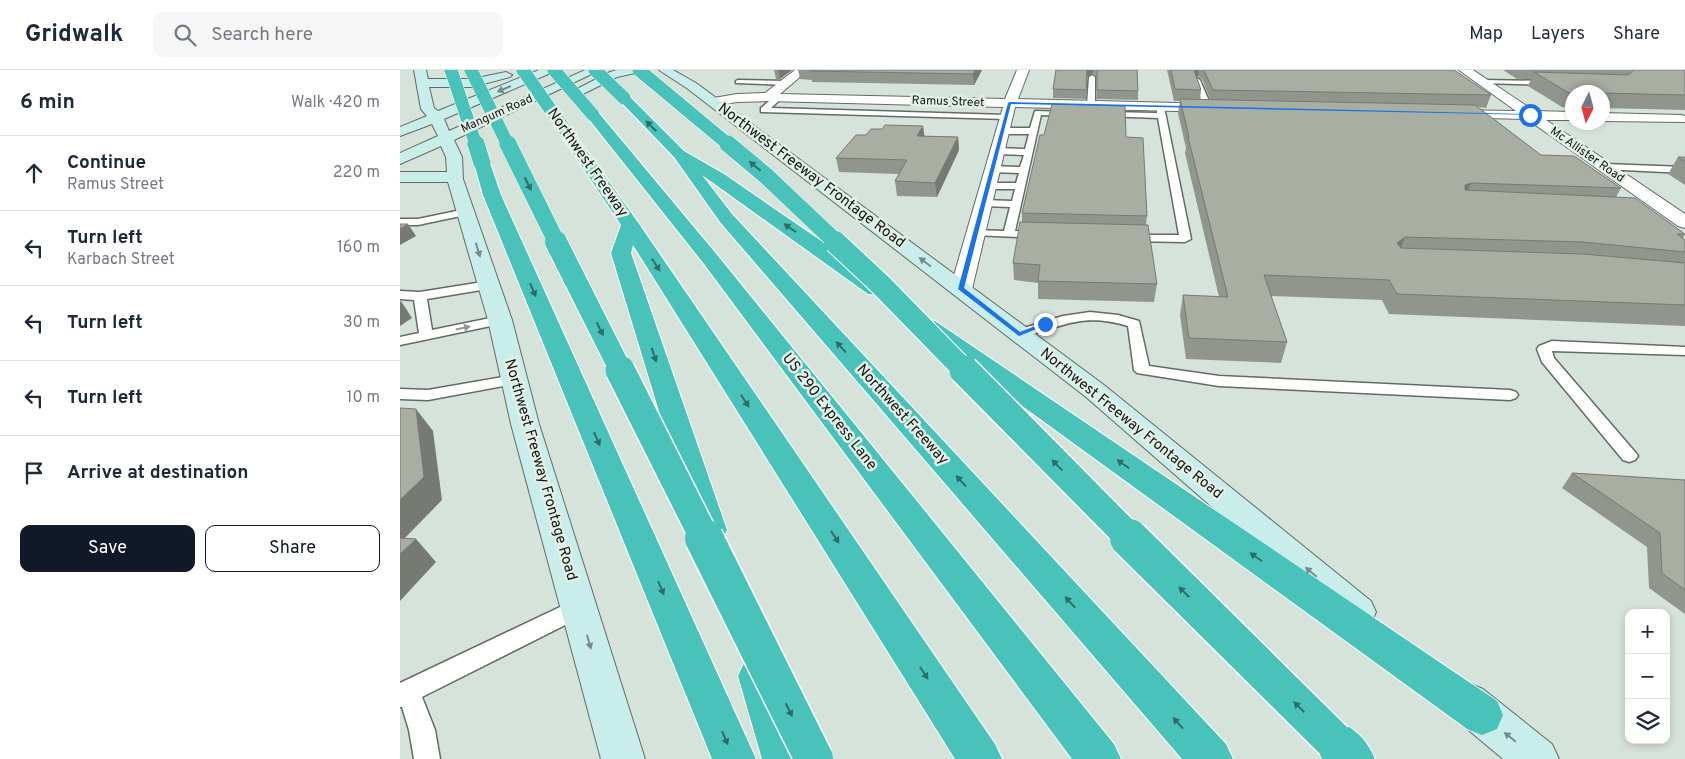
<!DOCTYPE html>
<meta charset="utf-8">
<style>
body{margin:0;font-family:Overpass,sans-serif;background:#f6f6f7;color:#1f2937}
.controls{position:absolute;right:15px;bottom:15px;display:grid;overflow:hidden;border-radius:10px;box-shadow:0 2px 8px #0003}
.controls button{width:45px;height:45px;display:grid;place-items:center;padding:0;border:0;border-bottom:1px solid #e0e1e3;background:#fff;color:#1f2937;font:25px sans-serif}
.compass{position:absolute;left:1165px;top:15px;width:45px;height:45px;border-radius:50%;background:#fff;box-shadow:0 2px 8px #0003;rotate:186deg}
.stop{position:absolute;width:15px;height:15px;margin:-11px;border:4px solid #1a73e8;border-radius:50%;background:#fff}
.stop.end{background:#1a73e8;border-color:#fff;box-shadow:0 1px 5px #0008}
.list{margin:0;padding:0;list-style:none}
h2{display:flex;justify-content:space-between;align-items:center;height:65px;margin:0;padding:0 20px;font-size:21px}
h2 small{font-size:16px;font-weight:400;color:#747a83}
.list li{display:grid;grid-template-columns:32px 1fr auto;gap:15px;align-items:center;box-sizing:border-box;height:75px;padding:0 20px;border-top:1px solid #e0e1e3}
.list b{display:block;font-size:19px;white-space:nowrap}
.list p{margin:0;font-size:16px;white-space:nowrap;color:#747a83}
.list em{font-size:16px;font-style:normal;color:#747a83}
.actions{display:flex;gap:10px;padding:15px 20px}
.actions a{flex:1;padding:11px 0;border:1px solid #111827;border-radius:10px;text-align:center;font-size:18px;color:#111827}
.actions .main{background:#111827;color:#fff}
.icon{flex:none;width:28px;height:28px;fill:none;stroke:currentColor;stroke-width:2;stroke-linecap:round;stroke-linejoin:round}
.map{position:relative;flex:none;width:1285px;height:689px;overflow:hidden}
header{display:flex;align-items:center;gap:30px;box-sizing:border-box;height:70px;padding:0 25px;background:#fff;border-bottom:1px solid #e0e1e3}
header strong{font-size:24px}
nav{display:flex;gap:28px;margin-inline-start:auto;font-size:18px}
.search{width:350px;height:45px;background:#f6f6f7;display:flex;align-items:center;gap:12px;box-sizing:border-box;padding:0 18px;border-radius:10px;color:#747a83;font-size:19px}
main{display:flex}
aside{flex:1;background:#fff}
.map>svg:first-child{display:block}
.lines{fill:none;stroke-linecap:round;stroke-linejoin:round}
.service-casing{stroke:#616c65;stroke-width:3}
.minor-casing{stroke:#616c65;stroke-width:2}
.secondary-casing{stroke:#616c65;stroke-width:2}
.motorway-casing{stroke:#fff;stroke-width:2}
.service{fill:#fff;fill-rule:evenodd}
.minor{fill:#fff;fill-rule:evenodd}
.secondary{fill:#c8edea;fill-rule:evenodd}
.motorway{fill:#49c3ba;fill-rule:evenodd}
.motorway-bridge-far4-casing{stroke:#fff;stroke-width:14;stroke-linecap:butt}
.motorway-bridge-far3-casing{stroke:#fff;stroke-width:18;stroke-linecap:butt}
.motorway-bridge-far2-casing{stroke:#fff;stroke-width:24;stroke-linecap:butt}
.motorway-bridge-far1-casing{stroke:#fff;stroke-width:32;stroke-linecap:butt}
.motorway-bridge-casing{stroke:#fff;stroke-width:41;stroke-linecap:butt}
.motorway-bridge-far4{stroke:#49c3ba;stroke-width:13}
.motorway-bridge-far3{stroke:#49c3ba;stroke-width:17}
.motorway-bridge-far2{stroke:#49c3ba;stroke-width:22}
.motorway-bridge-far1{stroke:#49c3ba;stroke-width:29}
.motorway-bridge{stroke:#49c3ba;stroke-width:38}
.wall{fill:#91968c;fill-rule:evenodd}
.shaded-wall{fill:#767a72}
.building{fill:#a9aea3;stroke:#767a72}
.oneway{fill:#768c8a}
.oneway2{fill:#2e6c67}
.oneway3{fill:#949695}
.route{fill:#1a73e8}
.labels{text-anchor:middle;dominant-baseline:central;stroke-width:5;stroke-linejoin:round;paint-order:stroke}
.far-street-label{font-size:12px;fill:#121614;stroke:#e3f0e7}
.street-label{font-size:15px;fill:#121614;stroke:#e3f0e7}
</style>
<header>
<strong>Gridwalk</strong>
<div class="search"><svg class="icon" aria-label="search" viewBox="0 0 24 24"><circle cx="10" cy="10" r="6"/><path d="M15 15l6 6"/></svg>Search here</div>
<nav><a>Map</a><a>Layers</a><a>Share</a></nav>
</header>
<main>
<aside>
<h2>6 min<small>Walk · 420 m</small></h2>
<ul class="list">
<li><svg class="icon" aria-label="ahead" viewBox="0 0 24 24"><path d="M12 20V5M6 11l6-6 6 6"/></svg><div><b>Continue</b><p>Ramus Street</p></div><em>220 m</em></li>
<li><svg class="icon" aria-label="left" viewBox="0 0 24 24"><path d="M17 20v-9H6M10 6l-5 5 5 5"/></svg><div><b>Turn left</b><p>Karbach Street</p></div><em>160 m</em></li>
<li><svg class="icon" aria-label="left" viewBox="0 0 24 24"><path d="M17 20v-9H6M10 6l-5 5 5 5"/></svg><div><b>Turn left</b></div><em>30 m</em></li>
<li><svg class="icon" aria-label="left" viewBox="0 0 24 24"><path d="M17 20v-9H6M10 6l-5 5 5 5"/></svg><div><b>Turn left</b></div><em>10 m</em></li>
<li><svg class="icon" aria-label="arrive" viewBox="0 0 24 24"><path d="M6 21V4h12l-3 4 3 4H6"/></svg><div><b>Arrive at destination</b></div></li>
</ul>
<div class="actions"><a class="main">Save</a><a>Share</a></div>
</aside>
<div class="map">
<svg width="1285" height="689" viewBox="0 0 1285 689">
<rect width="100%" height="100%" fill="#d6e3da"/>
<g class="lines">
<g class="service-casing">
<path id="service" d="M692 5 695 7V35L691 37 687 35 689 7Z
M797 8 800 10 812 38 811 40 804 38 794 10Z
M338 10 386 11 390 13 386 15 336 13V11Z
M1081 10 1151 11 1155 13 1151 15 1079 13 1077 12Z
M376 25 383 27 371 38 606 45 610 47 606 49 361 42V38Z
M757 35 764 37 791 169 785 172 727 171 721 168 727 165H779L758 48 703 46 699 44 703 42 757 43Z
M635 41 671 42 675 44 671 46 641 45 615 161 640 162 646 165 640 168 571 165 569 163 571 161 575 160 604 161 610 137 583 136 578 133 583 130 612 131 615 119H588L583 116 588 113H616L619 103 592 102 587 99 592 96 620 97 624 85 597 84 593 81 597 78 625 79 629 64H602L598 61 602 58H630Z
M1205 94 1285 97V103L1202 99 1200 97Z
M66 139 71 142 70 144 18 155H0V149H18Z
M89 211 93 212 95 215 93 218 27 229 32 260 100 246 105 247 107 250 105 253 0 275V267L19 263 14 230 0 229V221L20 222Z
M690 242 718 245 739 251 749 296 819 306 1110 320 1116 322 1118 325 1116 328 1110 330 819 316 737 303 734 300 728 256C680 242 663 257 619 268L612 264 614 261 663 246Z
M1152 271 1285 277V285L1152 281 1154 288 1235 382 1238 386 1235 390 1229 392 1223 390 1142 292 1137 279 1139 276Z
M114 305 119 307 122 310 119 313 28 330 0 329V319L28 320Z
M179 528 187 530 190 537 187 544 22 627 35 660 40 689H14L9 660 2 637H0V613Z"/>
</g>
<g class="minor-casing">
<path id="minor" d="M395 0H408L380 24 605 29 617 0H629L618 29 816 34 823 38 816 42 615 37 572 219 569 224 561 225 553 224 550 219 603 37 368 31 337 32 313 36 307 32 308 29 337 24 365 23Z
M1059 0H1073L1134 41 1172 42V50H1146L1285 144V158L1278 156 1127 49 1044 47 1042 44 1044 41 1049 40 1116 41Z
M1202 43 1281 45 1285 46V52L1202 51Z"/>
</g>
<g class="secondary-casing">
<path id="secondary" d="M14 0H26L28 9H72L106 2 112 5 110 7 72 17H29L34 38 38 41 139 0H155L153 2 44 49 49 61 185 0H200L54 70 62 87 63 109 112 250 139 354 245 689H201L111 354 88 250 48 112H0V102H47L46 87 41 76 0 94V83L38 66 32 54 0 66V57L27 46 21 39Z
M217 0H242L240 2 217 7 183 24 179 25 173 21 210 2Z
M259 0H273L296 13 704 315 971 531 976 542 971 553 958 558 945 553 686 327 288 19Z
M1068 613 1083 619 1152 674 1159 689H1103L1053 647 1047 633 1053 619Z"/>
</g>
<g class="motorway-casing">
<path id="motorway" d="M224 24 228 25 284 81 324 104 484 214 487 219 484 224 476 225 468 224 302 105 332 144 826 674 833 689H782L320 152 274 87 220 31 218 28Z
M193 41 198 42 318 186 714 674 721 689H672L304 194 188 48 186 45 188 42Z
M164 55 169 56 237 151 595 674 602 689H555L233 175 231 183 327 460 323 469 311 473 299 469 295 460 211 183 221 155 157 59Z
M82 88 88 90 90 93 101 125 356 689H312L83 125 74 93 76 90Z
M527 249 535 251 1097 631 1103 645 1097 659 1082 665 1067 659 519 261 515 256 519 251Z
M358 587 372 593 406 689H362L338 606 344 593Z
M934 650C955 658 966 668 975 689H922L913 671 919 656Z"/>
</g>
<use href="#service" class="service"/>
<use href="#minor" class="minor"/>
<use href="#secondary" class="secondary"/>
<use href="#motorway" class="motorway"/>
<g class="motorway-bridge-far4-casing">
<path id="motorway-bridge-far4" d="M51 0 76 75
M71 0 108 75
M123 0 164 59
M154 0 193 45
M195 0 224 28
M239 0 329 75"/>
</g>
<g class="motorway-bridge-far3-casing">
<path id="motorway-bridge-far3" d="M76 74 82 93
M108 74 157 173
M328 74 365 105 437 173"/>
</g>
<g class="motorway-bridge-far2-casing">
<path id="motorway-bridge-far2" d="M156 172 221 301
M435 172 481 215 565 301"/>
</g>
<g class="motorway-bridge-far1-casing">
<path id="motorway-bridge-far1" d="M220 300 305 469
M564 300 731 469"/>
</g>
<g class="motorway-bridge-casing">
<path id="motorway-bridge" d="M304 468 414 689
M729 468 934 671"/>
</g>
<use href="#motorway-bridge-far4" class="motorway-bridge-far4"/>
<use href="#motorway-bridge-far3" class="motorway-bridge-far3"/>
<use href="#motorway-bridge-far2" class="motorway-bridge-far2"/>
<use href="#motorway-bridge-far1" class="motorway-bridge-far1"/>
<use href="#motorway-bridge" class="motorway-bridge"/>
</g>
<path class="wall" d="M374 0H392L380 9H376Z
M398 0H582L574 15 412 12V10L400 9Z
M656 0H737L738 21V30L697 29V7L693 3 687 7 686 29 653 28V19Z
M767 0H1054L1091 25 1086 38 1078 37 1141 85 1221 118 1216 127 1285 164 1283 168 1285 170V256L989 244 982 230 871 226 887 272 881 293 786 289 780 245 783 225 819 227 785 83 786 78 778 43 780 31H774ZM798 6 802 9 810 29H800L801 20 797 7Z
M1103 0H1285V40L1202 38V22H1172V38L1162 37 1128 16 1131 9H1117Z
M524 66 558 67 559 80 537 127 497 126 495 111 499 104 439 102 436 88Z
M726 67 747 146 746 155 757 214 754 232 638 229V213L614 210 613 193 622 152V143Z
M1278 87H1285V115L1268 104Z
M1172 403 1285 410V544L1249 518 1247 477 1162 418Z"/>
<path class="shaded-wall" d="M378 0H392L380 9Z
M575 0H582L574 15 573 4Z
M687 0H693V3L687 7 686 29Z
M794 0H799L798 6 792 11Z
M523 56 525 69 517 66Z
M558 67 559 80 537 127 535 113Z
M1071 113 1064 130 1065 115Z
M8 154 16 166 0 175V159Z
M1005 167 998 186 997 173Z
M1 231 12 248 0 256V232Z
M16 339 33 361 42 430 0 473V430Z
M16 469 36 492 0 531V484Z"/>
<path class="building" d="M411 0H575L573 4 410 1Z
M656 0H687L686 20 653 19Z
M697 0H737L738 21 697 20Z
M771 0H794L801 20 775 19Z
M804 0H1054L1091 25 813 20Z
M1233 0H1285V25L1202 23V22L1169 23 1134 2 1228 5 1234 0Z
M780 29 1075 35 1141 85 1174 86 1221 118 1071 113 1065 115V120L1235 128 1285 164H1277L1285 170V182L1183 172 1005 167 997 173 1001 178 1183 184 1285 193V235L997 224 989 210 864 205 887 272 789 268 783 225 828 227 788 67H789Z
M652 34 725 36 726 67 743 68 747 146 622 143 640 65H644Z
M485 55 523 56 517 66 558 67 535 113 495 111 507 90 436 88 456 65H466L471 59H482Z
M1278 87H1285V91Z
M620 152 748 155 757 214 638 211 640 195 613 193Z
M0 154H8L0 159Z
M0 338 16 339 24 407 0 430Z
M1172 403 1285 410V520L1262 503 1260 463Z
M0 468 16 469 0 484Z"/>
<defs><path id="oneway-solid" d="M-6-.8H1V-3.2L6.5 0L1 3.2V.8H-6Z" transform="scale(1.25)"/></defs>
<g class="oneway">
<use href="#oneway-solid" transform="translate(104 19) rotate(157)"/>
<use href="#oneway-solid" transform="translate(78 180) rotate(73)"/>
<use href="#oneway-solid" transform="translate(525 192) rotate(-143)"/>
<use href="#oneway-solid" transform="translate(911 502) rotate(-140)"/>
<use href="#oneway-solid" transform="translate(189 572) rotate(74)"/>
<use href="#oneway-solid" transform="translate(1110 667) rotate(-141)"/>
</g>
<g class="oneway2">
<use href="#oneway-solid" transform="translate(251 56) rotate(-135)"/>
<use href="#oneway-solid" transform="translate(355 96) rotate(-140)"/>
<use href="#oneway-solid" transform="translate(128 114) rotate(64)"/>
<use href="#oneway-solid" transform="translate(390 158) rotate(-145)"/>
<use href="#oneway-solid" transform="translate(256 195) rotate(57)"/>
<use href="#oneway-solid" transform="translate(133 220) rotate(67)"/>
<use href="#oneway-solid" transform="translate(200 259) rotate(64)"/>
<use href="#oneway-solid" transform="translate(441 277) rotate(-132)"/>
<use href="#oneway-solid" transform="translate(254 285) rotate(72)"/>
<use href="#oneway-solid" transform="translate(345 331) rotate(57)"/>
<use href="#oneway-solid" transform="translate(197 369) rotate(67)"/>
<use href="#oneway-solid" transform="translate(723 394) rotate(-145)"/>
<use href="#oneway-solid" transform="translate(657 395) rotate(-134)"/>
<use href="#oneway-solid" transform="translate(561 411) rotate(-132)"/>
<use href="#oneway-solid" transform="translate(435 467) rotate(57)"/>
<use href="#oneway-solid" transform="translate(856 487) rotate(-145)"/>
<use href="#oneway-solid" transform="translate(261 518) rotate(67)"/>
<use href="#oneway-solid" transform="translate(784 522) rotate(-135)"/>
<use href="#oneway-solid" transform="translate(670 532) rotate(-132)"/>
<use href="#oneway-solid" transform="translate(524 603) rotate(57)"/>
<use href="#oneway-solid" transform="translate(899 637) rotate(-135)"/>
<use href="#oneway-solid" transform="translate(389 640) rotate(64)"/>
<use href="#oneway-solid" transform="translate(778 653) rotate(-132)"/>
<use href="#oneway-solid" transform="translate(325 668) rotate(67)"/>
</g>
<use class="oneway3" href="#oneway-solid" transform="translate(63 258) rotate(-12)"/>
<path class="route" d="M610 32 1130 44 1132 45 611 34 564 218 620 262 643 253 649 254 619 266 558 219 608 33Z"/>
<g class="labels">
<g class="far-street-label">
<text transform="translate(548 32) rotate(2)">Ramus Street</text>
<text transform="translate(97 44) rotate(-24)">Mangum Road</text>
<text transform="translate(1187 85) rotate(35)">Mc Allister Road</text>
</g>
<g class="street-label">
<text transform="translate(187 93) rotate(55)">Northwest Freeway</text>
<text transform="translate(411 106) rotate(37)">Northwest Freeway Frontage Road</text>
<text transform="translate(429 342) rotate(52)">US 290 Express Lane</text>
<text transform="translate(502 345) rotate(48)">Northwest Freeway</text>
<text transform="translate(731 354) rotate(39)">Northwest Freeway Frontage Road</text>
<text transform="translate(140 400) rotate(74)">Northwest Freeway Frontage Road</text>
</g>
</g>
</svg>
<div class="controls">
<button>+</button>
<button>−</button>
<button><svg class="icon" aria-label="layers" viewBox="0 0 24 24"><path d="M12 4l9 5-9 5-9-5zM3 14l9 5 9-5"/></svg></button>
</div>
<svg class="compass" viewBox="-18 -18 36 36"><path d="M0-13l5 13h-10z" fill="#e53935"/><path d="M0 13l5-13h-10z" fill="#747a83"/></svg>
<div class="stop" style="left:1130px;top:45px"></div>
<div class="stop end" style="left:645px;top:254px"></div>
</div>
</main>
